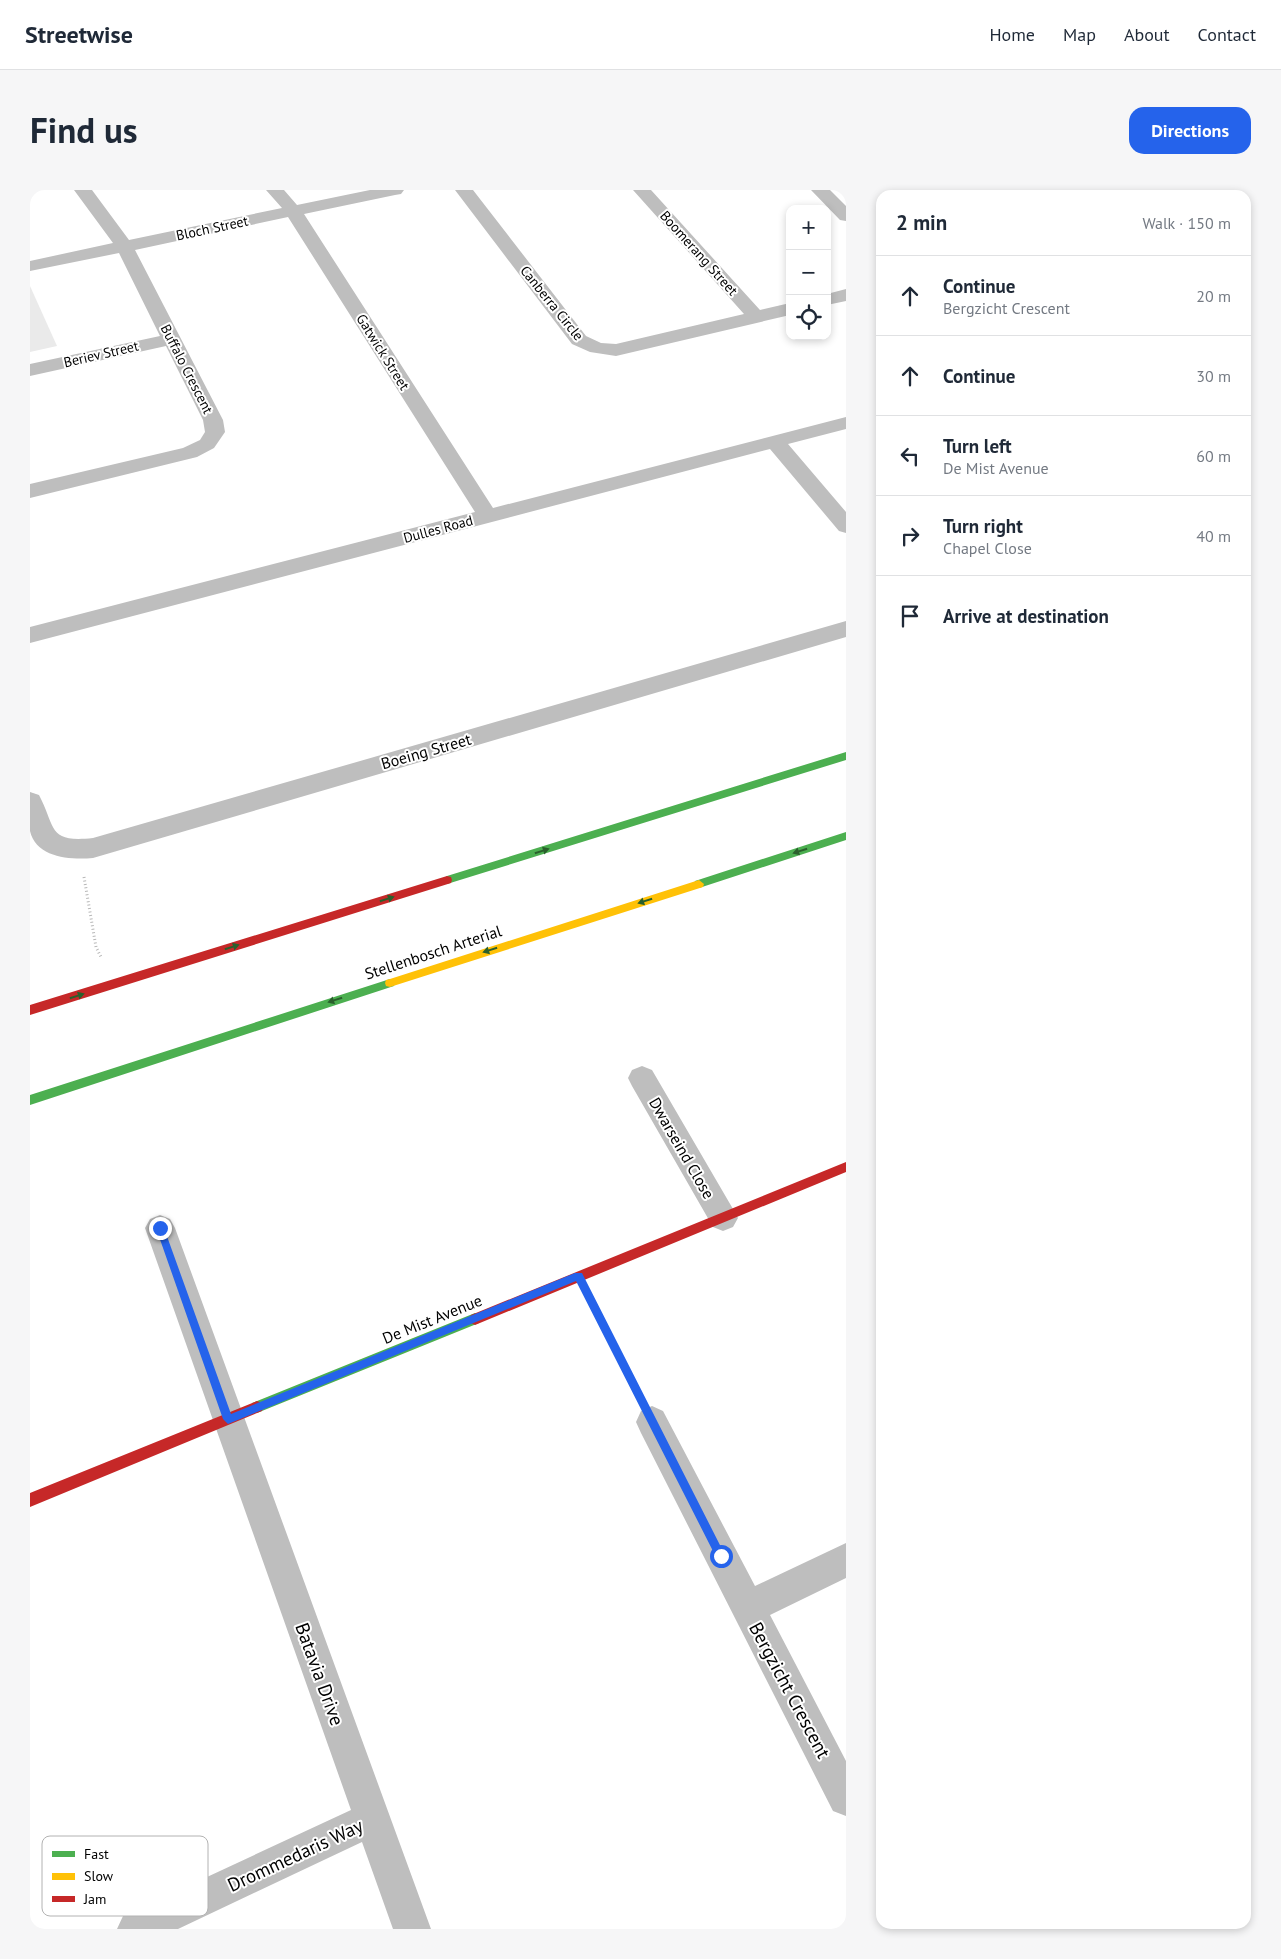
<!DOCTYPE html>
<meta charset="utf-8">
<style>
body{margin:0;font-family:"PT Sans",sans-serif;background:#f6f6f7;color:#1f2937}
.controls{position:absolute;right:15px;top:15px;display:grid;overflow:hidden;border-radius:10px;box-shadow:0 2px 8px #0003}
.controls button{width:45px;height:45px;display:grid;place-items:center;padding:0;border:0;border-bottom:1px solid #e0e1e3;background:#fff;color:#1f2937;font:25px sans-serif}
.stop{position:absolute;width:15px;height:15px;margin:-11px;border:4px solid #2563eb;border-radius:50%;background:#fff}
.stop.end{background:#2563eb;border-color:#fff;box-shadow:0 1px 5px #0008}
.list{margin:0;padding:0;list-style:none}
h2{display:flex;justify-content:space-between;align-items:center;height:65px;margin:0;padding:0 20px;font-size:21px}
h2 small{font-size:16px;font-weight:400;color:#747a83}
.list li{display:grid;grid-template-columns:32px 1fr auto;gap:15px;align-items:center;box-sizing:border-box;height:80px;padding:0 20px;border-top:1px solid #e0e1e3}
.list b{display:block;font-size:19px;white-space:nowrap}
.list p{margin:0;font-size:16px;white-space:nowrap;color:#747a83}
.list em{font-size:16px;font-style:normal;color:#747a83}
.icon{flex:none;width:28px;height:28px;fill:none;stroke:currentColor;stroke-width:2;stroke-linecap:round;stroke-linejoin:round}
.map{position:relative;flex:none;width:816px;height:1739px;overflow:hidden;border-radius:15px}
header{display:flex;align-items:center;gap:30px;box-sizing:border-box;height:70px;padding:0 25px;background:#fff;border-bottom:1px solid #e0e1e3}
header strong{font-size:24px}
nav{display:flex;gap:28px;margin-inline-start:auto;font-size:18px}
.intro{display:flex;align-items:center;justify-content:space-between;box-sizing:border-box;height:120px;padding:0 30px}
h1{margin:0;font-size:35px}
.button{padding:12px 22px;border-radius:15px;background:#2563eb;color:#fff;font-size:18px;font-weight:700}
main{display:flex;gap:30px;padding:0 30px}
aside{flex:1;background:#fff;border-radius:15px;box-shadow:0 2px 8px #0003}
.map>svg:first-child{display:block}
.green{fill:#eaeaea}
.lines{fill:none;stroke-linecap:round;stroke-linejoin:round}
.path-far1{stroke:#b8b8b8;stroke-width:3;stroke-dasharray:1 2.5;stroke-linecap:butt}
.path{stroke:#b8b8b8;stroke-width:4;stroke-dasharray:1 3;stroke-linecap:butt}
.street{fill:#bebebe;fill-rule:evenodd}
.fast{fill:#4caf50;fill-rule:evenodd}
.slow{fill:#ffc107;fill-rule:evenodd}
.jam{fill:#c62828;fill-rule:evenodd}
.oneway{fill:#2a602c}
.route{fill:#2563eb}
.labels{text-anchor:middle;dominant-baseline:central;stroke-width:4;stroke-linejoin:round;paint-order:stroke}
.far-street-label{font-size:14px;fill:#000;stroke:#fff}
.street-label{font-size:16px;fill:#000;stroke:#fff}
.near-street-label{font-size:19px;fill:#000;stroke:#fff}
.key{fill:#fff;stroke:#b2b2b2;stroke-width:1}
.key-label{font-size:14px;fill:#000}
</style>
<header>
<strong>Streetwise</strong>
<nav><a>Home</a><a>Map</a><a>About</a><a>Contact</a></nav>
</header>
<div class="intro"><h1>Find us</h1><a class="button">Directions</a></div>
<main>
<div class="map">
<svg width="816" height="1739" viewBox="0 0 816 1739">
<rect width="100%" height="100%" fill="#fff"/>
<path class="green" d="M0 96 27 156 0 162Z"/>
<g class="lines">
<path class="path-far1" d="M54 687 66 757 71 767"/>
<path class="path" d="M562 1114 607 1202"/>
<path class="street" d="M44 0H62L99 50 252 18 236 0H254L267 15 340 0H374L371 4 365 5 274 24 463 318 816 227V239L758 254 816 322V343L809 341 740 259 0 453V437L445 322 258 27 105 60 193 230 195 242 184 258 167 267 0 308V294L153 258 170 250 175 242 173 230 136 156 0 186V174L130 146 89 63 0 81V71L83 53Z
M425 0H443L556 146 571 153 586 154 714 124 603 0H621L730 120 760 113V125L586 166 560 162 542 154Z
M781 0H800L816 16V31L810 30Z
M816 99V111L797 115V104Z
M816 431V447L63 668C41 670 6 668 0 641 0 629 0 614 0 602L9 605C26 637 17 653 63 648Z
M612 876 622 880 703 1019 708 1028 703 1037 693 1041 683 1037 602 896 598 888 602 880Z
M130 1025 140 1029 145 1038 401 1739H363L332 1652 148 1739H87L93 1726 321 1620 115 1038 120 1029Z
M622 1216 633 1221 725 1396 816 1353V1388L740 1425 816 1571V1626L803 1621 611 1243 606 1232 611 1221Z"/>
<path class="fast" d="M816 562V570L417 694 412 690 417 686Z
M816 642V650L669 698 664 694 665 691Z
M360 789 364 790 365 793 364 796 0 915V905Z
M445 1123 449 1125 451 1129 449 1133 227 1223 222 1221 221 1217 222 1213Z"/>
<path class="slow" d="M669 690 674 694 673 697 360 797 356 796 355 793 356 790 360 789Z"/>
<path class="jam" d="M417 686 421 687 422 690 421 693 0 825V815Z
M816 972V982L445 1135 441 1133 439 1129 441 1125Z
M227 1211 232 1213 233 1217 232 1221 0 1317V1303Z"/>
</g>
<defs><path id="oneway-solid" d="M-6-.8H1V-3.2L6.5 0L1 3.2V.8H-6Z" transform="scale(1.25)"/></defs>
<g class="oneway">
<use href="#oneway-solid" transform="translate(512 661) rotate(-17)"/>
<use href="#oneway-solid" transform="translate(770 661) rotate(162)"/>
<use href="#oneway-solid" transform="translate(357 709) rotate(-17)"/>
<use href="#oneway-solid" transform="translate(615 711) rotate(162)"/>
<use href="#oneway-solid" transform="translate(202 757) rotate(-17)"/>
<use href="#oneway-solid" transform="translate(460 760) rotate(162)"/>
<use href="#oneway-solid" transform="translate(47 806) rotate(-17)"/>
<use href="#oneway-solid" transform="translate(305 810) rotate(162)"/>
</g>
<path class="route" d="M130 1034 134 1038 201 1224 545 1083H552L694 1363V1369H687L546 1091 198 1234 193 1229 126 1038Z"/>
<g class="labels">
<g class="far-street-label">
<text transform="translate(182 38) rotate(-12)">Bloch Street</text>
<text transform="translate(669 63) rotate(48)">Boomerang Street</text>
<text transform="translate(522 113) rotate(51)">Canberra Circle</text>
<text transform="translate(353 162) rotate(58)">Gatwick Street</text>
<text transform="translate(71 164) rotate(-13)">Beriev Street</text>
<text transform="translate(157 179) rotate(63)">Buffalo Crescent</text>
<text transform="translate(408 339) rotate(-15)">Dulles Road</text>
</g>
<g class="street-label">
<text transform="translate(396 561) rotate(-16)">Boeing Street</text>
<text transform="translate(403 762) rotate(-18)">Stellenbosch Arterial</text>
<text transform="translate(652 958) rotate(60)">Dwarseind Close</text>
<text transform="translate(402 1129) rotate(-22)">De Mist Avenue</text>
</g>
<g class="near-street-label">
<text transform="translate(290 1484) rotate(70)">Batavia Drive</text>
<text transform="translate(760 1500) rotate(62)">Bergzicht Crescent</text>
<text transform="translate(265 1665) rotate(-25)">Drommedaris Way</text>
</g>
</g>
<rect x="12" y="1646" width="166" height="80" rx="8" class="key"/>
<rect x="22" y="1661" width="23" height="6" fill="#4caf50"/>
<rect x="22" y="1683" width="23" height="7" fill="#ffc107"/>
<rect x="22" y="1706" width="23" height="6" fill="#c62828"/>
<g class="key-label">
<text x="54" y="1669">Fast</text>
<text x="54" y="1691">Slow</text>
<text x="54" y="1714">Jam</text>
</g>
</svg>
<div class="controls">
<button>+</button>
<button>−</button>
<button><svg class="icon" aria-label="locate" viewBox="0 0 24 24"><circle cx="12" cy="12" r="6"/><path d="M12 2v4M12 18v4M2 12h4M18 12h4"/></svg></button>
</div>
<div class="stop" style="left:691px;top:1366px"></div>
<div class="stop end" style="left:130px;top:1038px"></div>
</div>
<aside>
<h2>2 min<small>Walk · 150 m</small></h2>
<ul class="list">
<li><svg class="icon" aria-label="ahead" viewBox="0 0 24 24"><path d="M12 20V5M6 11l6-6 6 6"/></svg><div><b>Continue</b><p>Bergzicht Crescent</p></div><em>20 m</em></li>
<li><svg class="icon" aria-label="ahead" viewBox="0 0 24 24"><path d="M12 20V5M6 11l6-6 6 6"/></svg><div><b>Continue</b></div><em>30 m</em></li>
<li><svg class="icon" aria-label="left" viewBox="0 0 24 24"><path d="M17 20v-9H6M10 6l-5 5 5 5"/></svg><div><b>Turn left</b><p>De Mist Avenue</p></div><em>60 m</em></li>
<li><svg class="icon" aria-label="right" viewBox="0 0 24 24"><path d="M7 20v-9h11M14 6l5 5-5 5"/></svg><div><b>Turn right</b><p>Chapel Close</p></div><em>40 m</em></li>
<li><svg class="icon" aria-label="arrive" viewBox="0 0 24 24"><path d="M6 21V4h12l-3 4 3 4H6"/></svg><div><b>Arrive at destination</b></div></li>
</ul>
</aside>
</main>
